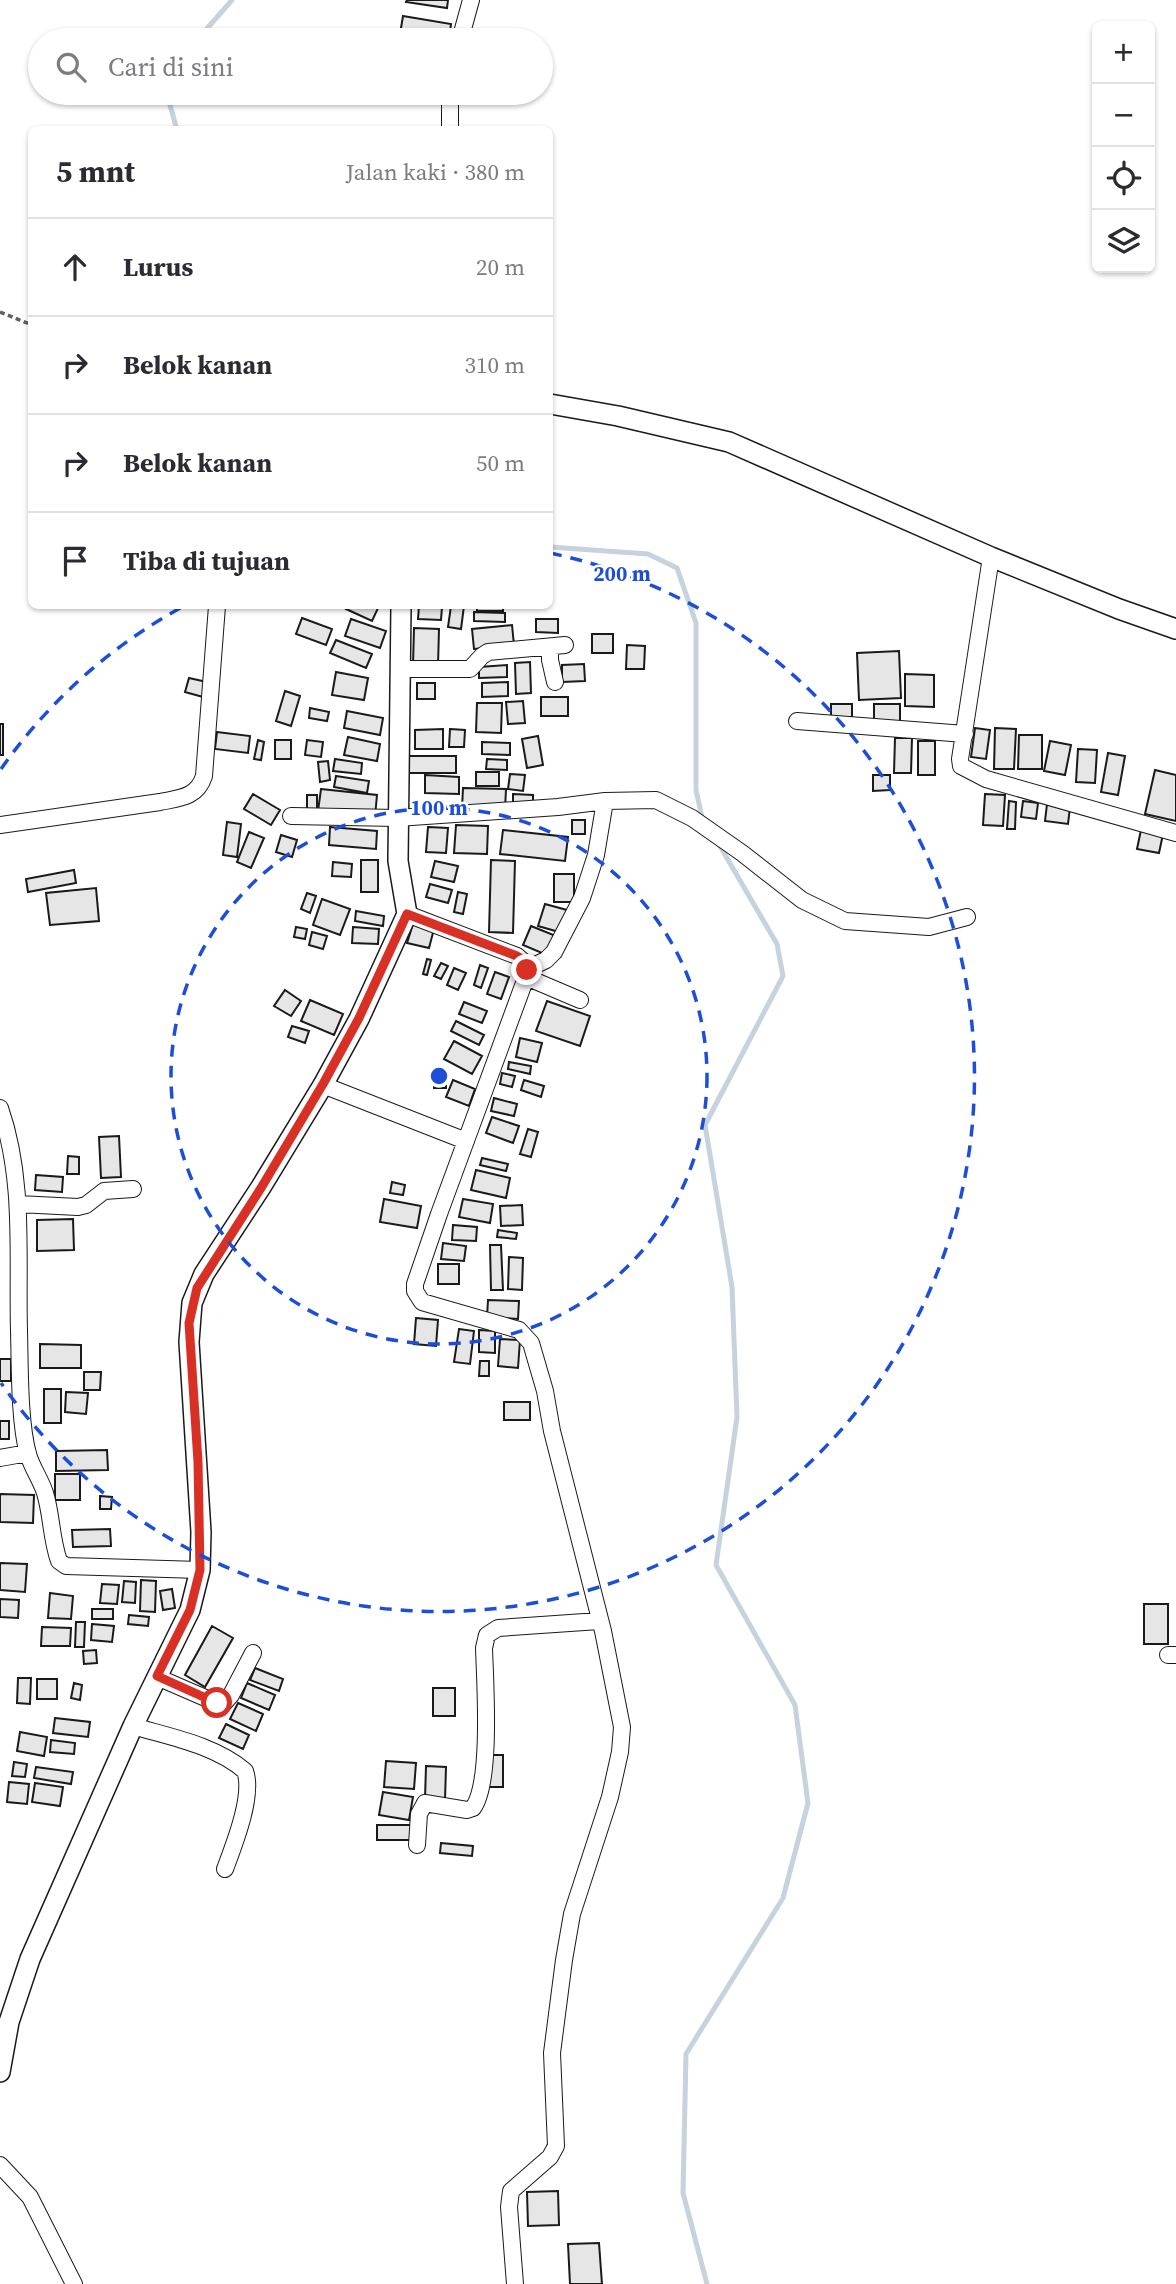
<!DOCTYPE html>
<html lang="id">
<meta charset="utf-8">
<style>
body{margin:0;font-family:"Source Serif 4",serif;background:#f2f2f3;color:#2b2b33}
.controls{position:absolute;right:21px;top:21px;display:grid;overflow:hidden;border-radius:10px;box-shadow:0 2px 5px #0004}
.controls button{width:63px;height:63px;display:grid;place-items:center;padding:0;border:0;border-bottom:2px solid #e1e1e2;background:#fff;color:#2b2b33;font:35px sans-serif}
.stop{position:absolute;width:21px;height:21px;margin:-16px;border:5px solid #d93025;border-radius:50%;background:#fff}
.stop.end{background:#d93025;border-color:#fff;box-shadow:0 2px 7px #0008}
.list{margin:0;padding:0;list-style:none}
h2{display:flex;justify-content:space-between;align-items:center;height:91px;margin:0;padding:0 28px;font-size:30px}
h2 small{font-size:23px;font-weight:400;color:#7c7c81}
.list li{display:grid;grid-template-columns:46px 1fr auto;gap:21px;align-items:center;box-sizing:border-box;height:98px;padding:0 28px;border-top:2px solid #e1e1e2}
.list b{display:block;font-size:26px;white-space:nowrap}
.list em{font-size:23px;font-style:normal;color:#7c7c81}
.icon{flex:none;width:38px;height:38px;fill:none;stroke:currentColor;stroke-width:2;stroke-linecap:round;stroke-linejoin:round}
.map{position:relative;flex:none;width:1176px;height:2284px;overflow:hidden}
.search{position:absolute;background:#fff;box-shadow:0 2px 5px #0004;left:28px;top:28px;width:525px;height:77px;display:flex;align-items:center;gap:18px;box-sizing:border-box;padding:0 24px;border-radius:38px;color:#7c7c81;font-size:26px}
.panel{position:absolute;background:#fff;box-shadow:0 2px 5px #0004;left:28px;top:126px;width:525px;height:483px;border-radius:10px}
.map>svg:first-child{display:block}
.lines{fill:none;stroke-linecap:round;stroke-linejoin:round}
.stream{stroke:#c6d2dc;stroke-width:5}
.building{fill:#e6e6e6;stroke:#1a1a1a;stroke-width:2}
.minor-casing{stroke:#1a1a1a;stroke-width:18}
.tertiary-casing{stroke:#1a1a1a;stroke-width:22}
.path{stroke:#5f5f5f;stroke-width:3.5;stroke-dasharray:5 3.5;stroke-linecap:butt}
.minor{stroke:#fff;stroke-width:16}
.tertiary{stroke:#fff;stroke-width:19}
.route{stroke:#d93025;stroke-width:9}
.ring{fill:none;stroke:#1d4ed8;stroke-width:3.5;stroke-dasharray:12 9}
.centre{fill:#1d4ed8;stroke:#fff;stroke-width:3.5}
.ring-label{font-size:21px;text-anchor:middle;font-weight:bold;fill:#1d4ed8;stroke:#fff;stroke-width:5;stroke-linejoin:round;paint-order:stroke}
</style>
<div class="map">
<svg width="1176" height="2284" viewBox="0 0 1176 2284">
<rect width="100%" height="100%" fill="#fff"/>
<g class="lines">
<path class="stream" d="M197 40 232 0
M170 93V105L177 130
M550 547 648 554 677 568 696 623V790L703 822
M707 2284 683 2193 686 2054 783 1898 808 1803 795 1705 716 1565 737 1417 732 1287 705 1125 783 976 777 944 717 841"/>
</g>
<path class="building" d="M407 0H448L447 8 406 2Z
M403 16 451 24 449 40H399Z
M348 606H379L372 621 346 609Z
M419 606 442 607 441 620 418 619Z
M451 606H464L461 629 448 627Z
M477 606H503V611H477Z
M474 612 505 613V622L474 621Z
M302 618 332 629 326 645 296 634Z
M351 619 386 631 380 648 345 636Z
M536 619H558V633L536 632Z
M512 625 514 645 474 649 472 629Z
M414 628 439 629 438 666 413 665Z
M592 634H613V653H592Z
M336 640 372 654 366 668 330 653Z
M627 645 645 646 644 669H626Z
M899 651 901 698 859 700 857 653Z
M530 662 531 693 516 694 515 663Z
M584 664 585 681 562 682V665Z
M507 665V677L479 678V667Z
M336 672 368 678 364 700 332 695Z
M905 674 934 675V707L905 706Z
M189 678 207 682 203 697 185 692Z
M508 682V696L482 697V683Z
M417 683H435V699H417Z
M285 691 300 696 291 726 276 721Z
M541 697H568V716H541Z
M523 701 525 723 508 724 506 702Z
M477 703H502L501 733 476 732Z
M831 704H852V717H831Z
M874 704H900V722H874Z
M310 708 329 712 327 721 309 718Z
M347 711 383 718 380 735 344 728Z
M0 724H3V755H0Z
M975 728 990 730 986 759 971 757Z
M995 728 1016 729 1014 769H994Z
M443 729V749H415V730Z
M450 729 465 730 464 747H449Z
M217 732 250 736 248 753 215 749Z
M1019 735H1042V769H1018Z
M538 736 543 765 527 768 522 739Z
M348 737 380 744 377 761 344 755Z
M895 738H912L911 773H894Z
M258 740 264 742 261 760 254 759Z
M275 740H291V759H275Z
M307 740 323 742 321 757 305 755Z
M918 741H935V775H918Z
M1050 741 1071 745 1065 775 1044 771Z
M482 742 510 743V755L482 754Z
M1078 749 1097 750 1095 783 1076 782Z
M1108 753 1125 756 1118 795 1101 792Z
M409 756H456V773H409Z
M335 759 362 763 361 774 333 771Z
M487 759 507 760V770L486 769Z
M328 761 330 780 320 782 318 762Z
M1155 770 1176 775V821L1145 814Z
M476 772H499V786H476Z
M510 774 525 775 523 791 508 789Z
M425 775 459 777V794L425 793Z
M873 775H890V790L873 791Z
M336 776 369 781 367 793 334 787Z
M463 788 506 789 505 810 462 809Z
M321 789 377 795 375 817 318 811Z
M253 794 280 810 271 825 244 809Z
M513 794 533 795V808L513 807Z
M985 794 1005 795 1003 826 983 825Z
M307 795H317V814H307Z
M1009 801 1016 802 1015 829H1007Z
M1023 801 1038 803 1036 819 1021 817Z
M1047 804 1070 807 1068 824 1045 821Z
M572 820H585V834H572Z
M227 822 241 824 237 857 223 855Z
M456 825 488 826 487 854 454 853Z
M330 827 377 831 376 849 329 845Z
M428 827 448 828 446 853 426 852Z
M503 830 568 837 565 861 500 854Z
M1141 830 1163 834 1159 853 1137 849Z
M249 832 264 838 251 868 237 862Z
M281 835 297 840 292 857 276 852Z
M361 860H378V892H361Z
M491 860 515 861 513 933 489 932Z
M435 861 458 866 454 882 431 877Z
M333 862 352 864 351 877 332 876Z
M74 870 76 883 28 892 26 879Z
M554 874H574V902H554Z
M430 884 452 890 448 903 426 897Z
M96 888 99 921 50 925 46 893Z
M458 892 467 894 463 914 454 912Z
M307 893 316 896 310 913 301 909Z
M322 899 350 909 340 935 313 925Z
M545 904 567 910 559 932 538 926Z
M356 911 384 916 383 926 355 921Z
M413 924 434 929 429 948 407 943Z
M531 926 556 936 549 956 523 945Z
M296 927 307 929 305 939 294 937Z
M353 927 379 929 378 944 352 943Z
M312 932 327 936 323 949 309 945Z
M427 959 431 960 427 975 423 974Z
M441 963 448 966 441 979 434 976Z
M480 965 488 968 481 988 474 985Z
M454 968 466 973 458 990 447 985Z
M495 972 509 977 501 999 487 994Z
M285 990 301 1001 291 1016 274 1006Z
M310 1000 343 1014 334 1035 301 1021Z
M547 1001 590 1016 580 1046 536 1031Z
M464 1002 487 1011 482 1023 459 1014Z
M456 1021 484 1035 479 1045 451 1031Z
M292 1026 309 1031 305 1043 288 1037Z
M520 1038 542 1043 537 1062 516 1057Z
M454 1041 482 1056 472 1074 444 1059Z
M509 1062 531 1066 530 1074 508 1069Z
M434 1071H446V1088H434Z
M502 1073 515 1076 512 1087 500 1084Z
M453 1080 475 1089 469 1106 446 1097Z
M524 1080 544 1086 541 1097 521 1090Z
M494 1098 517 1104 514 1116 491 1111Z
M492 1117 519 1126 513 1143 486 1133Z
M528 1129 538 1132 531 1157 520 1154Z
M119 1136 121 1177 101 1178 99 1137Z
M68 1156 79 1157V1174H67Z
M482 1158 508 1164 506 1171 480 1165Z
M476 1170 510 1178 506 1198 471 1190Z
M36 1175 63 1177 62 1192 35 1190Z
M392 1182 405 1185 403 1195 390 1193Z
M384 1199 421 1206 417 1228 380 1222Z
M463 1199 493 1204 490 1223 459 1217Z
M522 1205 523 1225 501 1226 500 1206Z
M73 1219 74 1250 37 1251V1220Z
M453 1225 477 1227 476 1241 452 1240Z
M498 1230 517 1233 516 1239 497 1237Z
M443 1243 466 1246 464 1261 441 1259Z
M490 1245H501L503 1290H491Z
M509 1257 523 1258 522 1290 508 1289Z
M438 1264H459V1284H438Z
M488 1300 519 1301 518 1319 487 1317Z
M416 1318 438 1320 436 1346 414 1344Z
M459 1329 474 1331 470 1364 454 1362Z
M479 1330 495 1331V1353L479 1352Z
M500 1339 520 1340 518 1368 498 1366Z
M40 1344 81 1345V1368H40Z
M0 1359H11V1381H0Z
M480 1361H489V1376H479Z
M84 1372H101L100 1390H84Z
M44 1389H61V1423H44Z
M66 1392 88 1393 86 1414 65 1412Z
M504 1402H530V1420H504Z
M0 1421H9V1439H0Z
M107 1450 108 1470 56 1471V1451Z
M55 1474H80V1500H55Z
M0 1494 34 1495 33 1523 0 1522Z
M100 1496 112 1497 111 1509H100Z
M110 1529 111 1546 73 1547 72 1530Z
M0 1563 27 1564 25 1592 0 1590Z
M141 1580 156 1581 155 1612 140 1611Z
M124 1581 136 1582 135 1603 122 1602Z
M102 1584 119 1585 117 1604 100 1603Z
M172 1589 175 1608 163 1610 160 1591Z
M50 1593 73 1596 71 1619 48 1618Z
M0 1599 19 1600 18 1618 0 1617Z
M1144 1604H1168V1644H1144Z
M92 1609H113V1619H92Z
M129 1615 149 1617 148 1626 128 1624Z
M76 1622H85L84 1647H75Z
M92 1624 114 1626 112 1642 91 1640Z
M212 1626 233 1638 205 1687 185 1675Z
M42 1627 71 1628 70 1646H41Z
M96 1650 97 1663 84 1664 83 1651Z
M255 1668 283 1679 279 1691 250 1680Z
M18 1678H31L30 1704 17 1703Z
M37 1679H57V1699H37Z
M74 1683 82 1685 80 1700 71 1698Z
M247 1683 275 1695 269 1710 241 1698Z
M433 1688H455V1716H433Z
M238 1703 263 1714 256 1731 230 1719Z
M55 1718 90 1722 88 1737 53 1733Z
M226 1724 249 1735 243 1749 219 1738Z
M20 1732 47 1737 44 1756 17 1751Z
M51 1740 75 1743 74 1754 50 1752Z
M485 1755H503V1787H485Z
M386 1761 416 1763 414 1789 384 1787Z
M14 1762 27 1764 25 1777 12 1776Z
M426 1766 446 1767 445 1800 425 1799Z
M36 1767 73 1772 71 1784 34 1778Z
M9 1782 29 1784 27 1804 7 1802Z
M35 1783 63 1787 60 1806 32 1802Z
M383 1792 413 1797 409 1820 379 1815Z
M377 1825H413V1840H377Z
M441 1843 473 1846 472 1856 440 1853Z
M558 2191 559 2225 528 2226 527 2192Z
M599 2243 602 2284H570L568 2244Z"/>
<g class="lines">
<g class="minor-casing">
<path id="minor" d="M460 40 471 0
M450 130V93
M991 557 960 759 961 766 986 779 1176 833
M550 647V660L555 682
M402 669H470L482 656 488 652 565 645
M797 721 965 734
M291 816 397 818 558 807 605 801 656 800 692 818 742 853 802 900 845 921 929 927 967 917
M0 825 160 802C179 798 197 798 204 776L217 606
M407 914 517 956 526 964 524 983 439 1214 415 1284V1291L422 1302 519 1330 531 1343 545 1391 552 1431 603 1631 622 1727 620 1752 610 1797 572 1914 564 1960 552 2053 556 2146 550 2157 511 2191 509 2207 515 2284
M527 969 546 960 554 952 582 898 596 855 605 801
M526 977 580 1000
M323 1085 466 1141
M0 1108C25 1180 17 1256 19 1331 20 1366 19 1421 28 1454 32 1468 41 1480 45 1493 52 1516 51 1539 59 1561L66 1566 200 1570
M18 1204 78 1207 86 1205 104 1191 133 1189
M0 1458 28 1453
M1168 1655H1176
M157 1677 217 1703H224L231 1695 253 1653
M133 1726C170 1737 215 1745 245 1771 254 1795 234 1845 225 1869
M417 1845 419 1814 425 1803 467 1810 473 1808C492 1783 485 1681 484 1648L487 1635 498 1628 599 1621
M0 2165 30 2197 74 2284"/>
</g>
<g class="tertiary-casing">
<path id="tertiary" d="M550 404 618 416 729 442 991 557 1119 609 1176 629
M0 2072 9 2022 30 1959 133 1726 190 1610 200 1570 201 1532 189 1342 192 1303 204 1274 261 1187 323 1085 359 1019 407 914 398 861 401 606"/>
</g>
<path class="path" d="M0 312 32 325"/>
<use href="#minor" class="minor"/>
<use href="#tertiary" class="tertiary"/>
</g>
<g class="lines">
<path class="route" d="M217 1703 157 1676 190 1610 200 1570 198 1462 189 1323 197 1288 261 1188 323 1084 359 1018 407 914 517 956 522 959 527 970"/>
</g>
<g class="ring">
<circle cx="439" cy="1076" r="268"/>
<path d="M1 769A535 535 0 0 1 184 606M550 553A535 535 0 1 1 1 1383"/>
</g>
<circle cx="439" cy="1076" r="10" class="centre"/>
<g class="ring-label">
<text x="622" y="581">200 m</text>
<text x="439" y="815">100 m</text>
</g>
</svg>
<div class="controls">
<button>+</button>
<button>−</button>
<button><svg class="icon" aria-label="locate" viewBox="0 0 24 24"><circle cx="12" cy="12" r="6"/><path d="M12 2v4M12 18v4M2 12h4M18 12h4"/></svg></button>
<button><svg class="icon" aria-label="layers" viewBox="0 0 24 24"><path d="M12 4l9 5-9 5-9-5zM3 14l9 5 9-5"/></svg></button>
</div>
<div class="stop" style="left:217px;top:1703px"></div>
<div class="stop end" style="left:527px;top:970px"></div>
<div class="search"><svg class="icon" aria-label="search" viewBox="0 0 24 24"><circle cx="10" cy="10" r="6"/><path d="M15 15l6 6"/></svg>Cari di sini</div>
<section class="panel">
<h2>5 mnt<small>Jalan kaki · 380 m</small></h2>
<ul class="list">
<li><svg class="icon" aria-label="ahead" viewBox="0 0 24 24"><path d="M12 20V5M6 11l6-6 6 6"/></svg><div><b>Lurus</b></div><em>20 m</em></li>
<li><svg class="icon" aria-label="right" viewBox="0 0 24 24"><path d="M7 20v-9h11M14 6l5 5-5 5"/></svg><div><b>Belok kanan</b></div><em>310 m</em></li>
<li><svg class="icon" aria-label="right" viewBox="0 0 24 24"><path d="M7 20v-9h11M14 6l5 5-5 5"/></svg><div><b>Belok kanan</b></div><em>50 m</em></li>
<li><svg class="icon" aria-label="arrive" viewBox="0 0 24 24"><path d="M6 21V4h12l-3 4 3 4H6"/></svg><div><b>Tiba di tujuan</b></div></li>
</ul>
</section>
</div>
